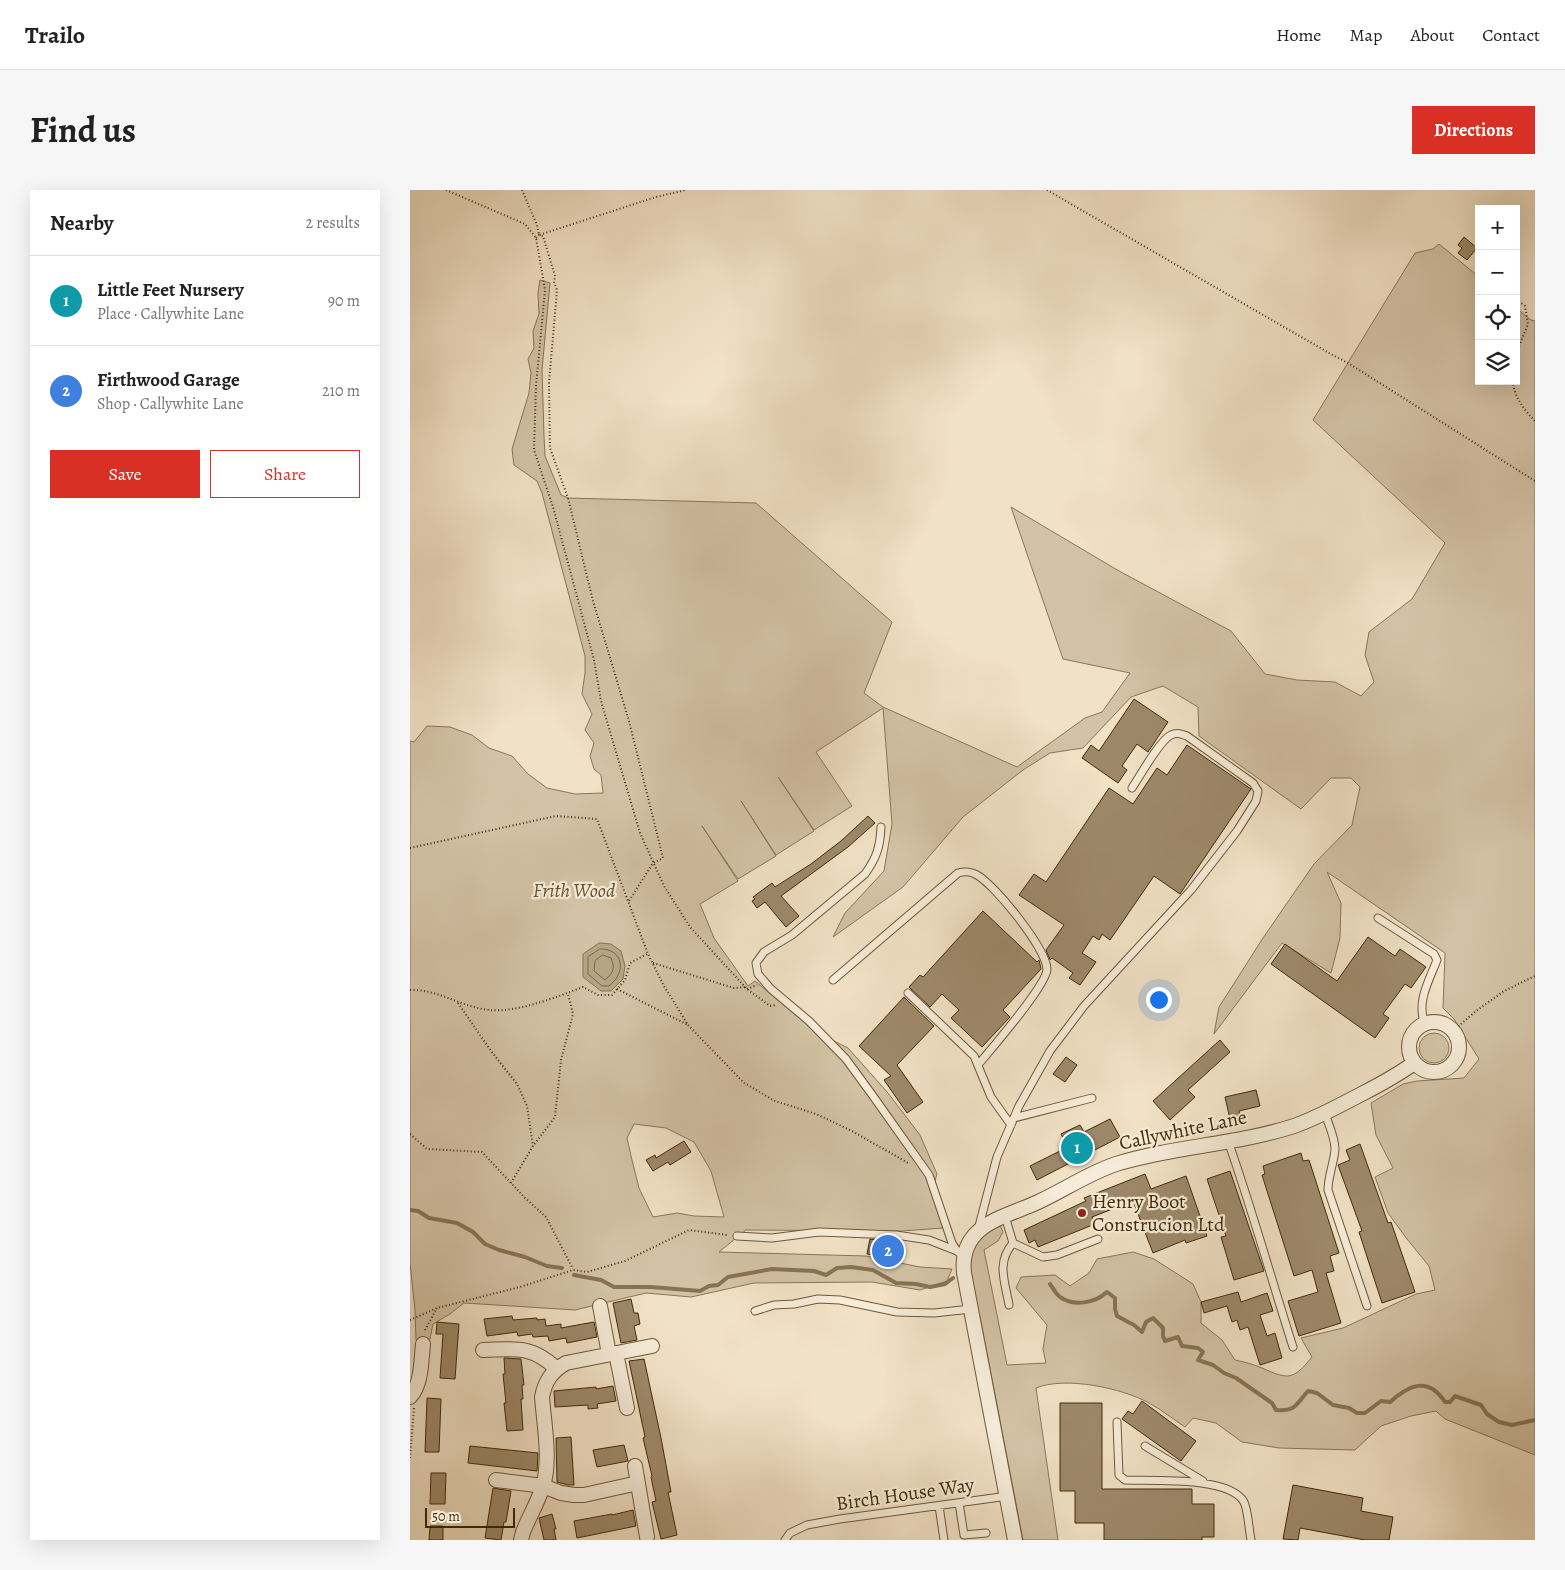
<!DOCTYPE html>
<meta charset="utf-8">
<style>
body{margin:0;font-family:Alegreya,serif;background:#f6f6f6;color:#222}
.controls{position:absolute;right:15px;top:15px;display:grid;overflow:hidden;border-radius:0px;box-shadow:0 5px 20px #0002}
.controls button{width:45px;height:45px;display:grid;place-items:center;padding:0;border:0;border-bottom:1px solid #e0e0e0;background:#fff;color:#222;font:25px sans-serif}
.scale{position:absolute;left:15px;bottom:12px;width:90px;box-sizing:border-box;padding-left:5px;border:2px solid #422a07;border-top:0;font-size:14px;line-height:18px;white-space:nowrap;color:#422a07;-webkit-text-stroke:4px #f6ecd9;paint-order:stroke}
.you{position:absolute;left:748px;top:809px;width:18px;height:18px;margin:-12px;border:4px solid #fff;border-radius:50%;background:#1a73e8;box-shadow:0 0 0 8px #1a73e833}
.badge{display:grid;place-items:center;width:32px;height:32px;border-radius:50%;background:#d93025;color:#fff;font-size:16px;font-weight:700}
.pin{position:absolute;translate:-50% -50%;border:2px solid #fff;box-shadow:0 1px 5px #0006}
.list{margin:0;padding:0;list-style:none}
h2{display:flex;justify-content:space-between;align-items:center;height:65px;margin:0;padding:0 20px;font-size:21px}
h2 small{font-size:16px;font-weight:400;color:#767676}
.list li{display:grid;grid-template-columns:32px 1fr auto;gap:15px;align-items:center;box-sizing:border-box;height:90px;padding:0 20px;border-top:1px solid #e0e0e0}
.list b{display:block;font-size:19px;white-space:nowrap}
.list p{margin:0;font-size:16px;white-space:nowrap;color:#767676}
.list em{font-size:16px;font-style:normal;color:#767676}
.actions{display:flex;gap:10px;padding:15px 20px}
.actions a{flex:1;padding:11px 0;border:1px solid #d93025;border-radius:0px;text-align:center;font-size:18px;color:#d93025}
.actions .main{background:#d93025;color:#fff}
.icon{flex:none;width:28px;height:28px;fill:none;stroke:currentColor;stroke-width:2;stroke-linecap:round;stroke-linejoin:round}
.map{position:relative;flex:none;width:1125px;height:1350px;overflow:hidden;border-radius:0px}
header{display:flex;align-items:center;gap:30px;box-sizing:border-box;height:70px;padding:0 25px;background:#fff;border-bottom:1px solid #e0e0e0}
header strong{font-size:24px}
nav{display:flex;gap:28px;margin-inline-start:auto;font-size:18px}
.intro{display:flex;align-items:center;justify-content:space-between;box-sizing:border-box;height:120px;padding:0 30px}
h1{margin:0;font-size:35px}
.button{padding:12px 22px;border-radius:0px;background:#d93025;color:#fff;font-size:18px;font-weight:700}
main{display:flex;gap:30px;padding:0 30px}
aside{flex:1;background:#fff;border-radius:0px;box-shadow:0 5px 20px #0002}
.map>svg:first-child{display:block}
.green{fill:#d3c2a5;stroke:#8a7656;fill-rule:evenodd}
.water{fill:#b6a384;stroke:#887352}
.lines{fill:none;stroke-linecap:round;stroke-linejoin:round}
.shore{stroke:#7c6646;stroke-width:1}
.stream{stroke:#887352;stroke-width:4}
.building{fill:#9d896a;stroke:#422a07}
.lane-casing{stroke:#6e5836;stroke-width:9}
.street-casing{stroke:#6e5836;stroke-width:16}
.path{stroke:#422a07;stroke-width:2;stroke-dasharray:1 2.5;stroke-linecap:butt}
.lane{stroke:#f6ecd9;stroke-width:7}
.street{stroke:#f6ecd9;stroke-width:14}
.poi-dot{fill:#8f2418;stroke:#f6ecd9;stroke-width:2}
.labels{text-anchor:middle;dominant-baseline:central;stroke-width:4.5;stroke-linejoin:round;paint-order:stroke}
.park-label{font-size:20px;font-style:italic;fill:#66502e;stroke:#f6ecd9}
.street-label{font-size:20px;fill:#422a07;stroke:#f6ecd9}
.poi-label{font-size:20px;fill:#422a07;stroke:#f6ecd9;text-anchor:start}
</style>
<header>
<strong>Trailo</strong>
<nav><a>Home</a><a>Map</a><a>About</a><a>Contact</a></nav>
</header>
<div class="intro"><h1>Find us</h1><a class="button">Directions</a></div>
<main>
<aside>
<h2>Nearby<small>2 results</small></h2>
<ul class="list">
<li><span class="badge" style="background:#0f9aa8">1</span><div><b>Little Feet Nursery</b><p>Place · Callywhite Lane</p></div><em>90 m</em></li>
<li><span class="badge" style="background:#3f7fe0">2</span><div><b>Firthwood Garage</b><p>Shop · Callywhite Lane</p></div><em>210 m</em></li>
</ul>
<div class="actions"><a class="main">Save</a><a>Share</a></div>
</aside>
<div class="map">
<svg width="1125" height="1350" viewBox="0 0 1125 1350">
<rect width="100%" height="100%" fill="#f1e1c5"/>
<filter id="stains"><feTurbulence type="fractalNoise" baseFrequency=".004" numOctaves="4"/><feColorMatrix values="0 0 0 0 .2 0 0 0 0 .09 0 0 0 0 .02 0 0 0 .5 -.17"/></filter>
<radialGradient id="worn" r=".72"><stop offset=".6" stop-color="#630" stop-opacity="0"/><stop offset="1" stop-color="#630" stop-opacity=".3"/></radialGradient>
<path class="green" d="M1029 54 1069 87V191H1106V118L1121 130 1125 131V1265L1035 1229 1026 1221 1001 1226 971 1236 945 1260 869 1258 832 1252 806 1233 783 1228 775 1237C763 1229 752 1220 739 1213 712 1198 655 1186 626 1198L648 1350H613L571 1132 559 1080 560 1063 567 1045 589 1033 593 1042 588 1051 574 1060 597 1175 636 1173 633 1159 637 1135 606 1098 611 1087 645 1085 660 1096 679 1083 687 1069 723 1062 744 1069 783 1094 791 1112V1133L812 1150 825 1170C834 1172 843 1174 852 1178 879 1190 883 1190 902 1167L891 1148 933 1138 1006 1104 1025 1100 1019 1076 997 1049 978 1023 965 987 983 978 966 945 961 913 993 894 1007 891 1054 888 1069 869 1044 829 1033 818 1035 763 917 682 931 713 930 748 921 783 872 753 804 844 809 817 853 748 904 674 942 635 950 597 941 588H921L891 619 789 546 788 517 753 496 721 507 673 558 640 563 613 580 553 627 493 697 423 747 435 723 474 681 482 634 473 518 406 562 442 616 404 640 368 587 404 641 366 665 331 611 366 666 328 689 292 636 328 691 290 714 304 748 338 796 345 791 406 842 438 858 478 903 510 945 527 984 522 1001 533 1038 492 1041 336 1040 309 1062 456 1066 510 1077 542 1079 537 1091 510 1100 462 1092 344 1093 281 1107 236 1103 165 1120 54 1113 40 1124 23 1134 20 1149 6 1150 5 1120 0 1073V551L4 552 17 536 40 537 62 545 79 558 102 566 118 584 137 598 165 604 193 603 191 585 184 579 180 566 184 553 175 540 182 524 172 504 175 483V466L132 303 127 291 104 275 102 259 119 203 121 183 118 169 124 158 123 141 129 124 128 103 130 90 140 93 132 180 134 246 135 266 151 305 158 308 346 313 482 432 454 503 473 517 607 577 675 528 692 522 720 483 653 469 601 317 709 381 821 441 855 484 887 490 925 492 951 506 964 492 955 465 959 442 1002 409 1035 353 903 230 1005 63 1023 59ZM224 934 256 938 284 952 301 981 314 1027 284 1026 267 1023 243 1027 229 998 221 966 217 948Z
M1009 858a15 15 0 1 1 30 0a15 15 0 1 1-30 0Z"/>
<path class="water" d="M189 753 201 754 211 761 215 776 213 789 201 801H191L173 787V764Z"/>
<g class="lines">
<path class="shore" d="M190 759C206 758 216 772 207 787 206 790 201 794 199 796H192L178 784V767Z
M193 765 201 768C205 777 204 783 195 790L184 781 185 771Z"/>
<path class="stream" d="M0 1020 8 1021 19 1028 47 1033 63 1042 75 1054 89 1060 115 1067 137 1076 152 1078
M164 1085 191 1090 204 1097H241L290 1101 299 1096 308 1095 318 1087 362 1079 404 1081 416 1085 427 1078 441 1077 463 1080 486 1093 506 1094 520 1097 535 1094 543 1088
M640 1094C643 1098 646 1104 650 1107 664 1117 685 1113 697 1102L705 1108V1119L707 1126 724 1135 732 1142 736 1132 743 1128 753 1138V1146L755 1151 768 1147 772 1156 788 1158 793 1162 788 1170 803 1175 814 1183 826 1188 862 1213 866 1220C886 1222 886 1214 898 1201L907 1203 923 1215 939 1218 947 1223H955L971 1211 980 1212C999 1195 1018 1186 1035 1212H1040L1045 1206 1071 1215 1077 1224 1089 1232 1102 1235 1125 1230"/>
</g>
<path class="building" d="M1054 47 1067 58 1057 70 1048 63 1052 58 1048 55Z
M724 509 758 532 738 562 727 554 712 576 717 580 708 593 672 568 681 555 689 561Z
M777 555 841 599 770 704 744 686 700 750 692 744 689 750 683 746 672 763 686 772 670 795 659 788 663 783 642 768 640 770 636 760 654 735 609 705 624 684 636 692 699 598 723 614 747 578 757 585Z
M458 626 465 633 438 657 371 706 389 726 376 737 355 712 347 718 342 711 345 709 343 707 362 693 365 697 401 674 431 651Z
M573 721 627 772 629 770 631 779 593 820 600 827 572 857 541 828 549 820 532 804 520 817 499 797 510 785 513 787Z
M958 747 985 766 990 759 1016 777 1001 798 995 794 973 824 979 828 965 848 861 774 875 754 927 791Z
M494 807 524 836 487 875 513 912 497 923 474 890 481 886 449 856Z
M810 850 820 862 778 900 785 907 760 930 743 911Z
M656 867 667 875 655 892 643 884Z
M846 900 850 916 829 921 830 926 820 929 815 907Z
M700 929 710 947 627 990 620 976 658 957 651 944 670 935 674 942Z
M274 951 281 962 260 975 258 972 243 981 236 970 245 965 246 968Z
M950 954 978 1033 981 1032 1005 1102 972 1113 949 1042 952 1041 928 975 940 970 936 960Z
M891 963 893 971 899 970 929 1063 920 1066 924 1081 916 1083 931 1133 889 1146 878 1111 908 1102 902 1080 884 1086 852 985 855 984 853 976Z
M820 981 854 1081 824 1090 811 1047 816 1046 797 989Z
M735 984 741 999 776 986 797 1046 776 1053 775 1050 743 1063 723 1011 682 1027 685 1034 628 1057 625 1050 619 1053 614 1040 676 1011 674 1008Z
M460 1049 491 1054 488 1070 457 1064Z
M828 1102 831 1112 857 1103 863 1121 850 1125 857 1146 865 1143 872 1168 850 1175 838 1137 830 1140 827 1130 822 1132 817 1116 794 1123 791 1112Z
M221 1109 224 1123H228L230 1134 224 1136 227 1150 211 1153 203 1113Z
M102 1126 103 1130 127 1128V1130L135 1129 136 1136 151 1134V1138L184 1132 187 1147 157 1153 156 1148 139 1151 138 1146 123 1147 122 1144 108 1146 107 1142 77 1146 74 1129Z
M27 1132 49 1134 45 1189 30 1188 33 1144H26Z
M94 1168 111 1169 114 1195H112L113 1209H111L113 1240 97 1241 94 1213H96L93 1184H95Z
M234 1169 251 1248 261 1302H258L267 1345 251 1349 242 1312 246 1311 241 1287 242 1286 233 1248 235 1247 219 1171Z
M203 1196 206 1211 187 1214 188 1218 178 1219V1215L145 1217 144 1201 186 1197V1199Z
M17 1208 31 1209 29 1262H15Z
M732 1211 786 1251 771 1271 712 1229 718 1221 723 1224Z
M650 1213H692V1299H782V1314H804V1347H792V1350H694V1333H665V1301H650Z
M161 1247 164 1295H158L147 1292 146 1248Z
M214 1255 218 1271 187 1277 183 1260Z
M60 1256 128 1263 127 1281 58 1273Z
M21 1283H36L35 1314H20Z
M883 1295 953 1308 951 1321 983 1327 979 1350H955L890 1338 888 1350 873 1349Z
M83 1298 101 1301 96 1332H94L91 1350 75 1348Z
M223 1320 226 1336 167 1348 164 1331 202 1324V1325Z
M142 1324 146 1339H144L146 1350H134L129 1328Z
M20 1336H33V1350H19Z"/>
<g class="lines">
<g class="lane-casing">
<path id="lane" d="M471 637C470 657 467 667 455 684L382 745 354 762 346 773 348 784 361 799 399 831 436 869 463 906 519 985 542 1053 547 1061 554 1067
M968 728 1024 764 1027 770C1019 791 1006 812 1015 834
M423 790 548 683C555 681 560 681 567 685 585 695 636 758 637 779 637 795 581 859 568 875
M498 803 564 866 581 907 601 935
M915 924C919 935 925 948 925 959 924 973 918 986 918 1000L957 1116
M604 928 682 908
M818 951C842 1019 861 1088 883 1157
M595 1026 603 1053C586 1073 595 1091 599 1115
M568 1040 587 967 609 916 640 861 674 816 781 700 827 641 846 611 848 601 843 593 777 546C771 544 767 542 761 545 750 550 730 586 722 598
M327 1046 362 1048 409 1042 486 1045 519 1050 547 1061
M603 1053 633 1067 647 1065 688 1049
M345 1121 364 1115 384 1114 408 1109 430 1110 487 1122 524 1123 561 1119
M707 1232 709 1285 715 1290C742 1291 820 1286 834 1312 838 1320 839 1340 841 1350
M735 1256 793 1291
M549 1313 554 1345 576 1343
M529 1316 534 1350
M375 1350 380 1343 397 1335 430 1329 598 1306"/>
</g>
<g class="street-casing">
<path id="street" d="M999 857a25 25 0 1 1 50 0a25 25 0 1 1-50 0Z
M190 1116 199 1164
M73 1160C106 1159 120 1155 146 1178
M206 1163 217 1218
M0 1207C12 1194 11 1171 13 1154
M225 1276 237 1347
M86 1290 133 1296 151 1303 164 1305H174L228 1293
M111 1350 113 1342C119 1327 128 1312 133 1296 141 1270 134 1234 132 1207 135 1191 142 1181 156 1173L242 1156
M605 1350 554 1083C549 1034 594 1028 628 1012 654 1000 679 983 706 974 764 956 826 955 884 936 904 929 923 919 942 909 963 898 984 888 1004 873"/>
</g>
<path class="path" d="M36 0 115 34 126 48 135 100 126 196 124 260 143 317 184 470 191 511 230 643 254 696 280 737 337 799 360 816 366 815
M112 0 127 35 129 45 246 7 276 0
M637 0 919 163 938 173 1125 291
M126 48 129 45 133 46 145 86 144 92 147 100 139 193 140 258 158 308 183 411 219 531 253 668 243 673 219 711
M1106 109 1115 116 1118 134 1106 164
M1103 191C1104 207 1114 220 1125 231
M0 658 146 626 187 629 238 764 254 796 278 835 334 893 365 911 406 924 442 941 498 973
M243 773 324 798 336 797
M207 799 278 835
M337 799 347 795
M0 800C28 799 51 817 79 820 106 823 147 807 173 797L188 805H202L215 790 220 773 237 764
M48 813 81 861 107 894 117 916 123 956
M1043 841 1066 821 1094 801 1125 786
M0 944 17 959 72 962 115 1008 136 1027 163 1079
M101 993 123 956 145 927 151 870 163 824 158 804
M0 1130 27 1118 110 1097 163 1080 177 1082 215 1071 279 1040 317 1045
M15 1140 27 1118
M0 1268 4 1218"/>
<use href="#lane" class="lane"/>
<use href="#street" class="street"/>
</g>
<circle class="poi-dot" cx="672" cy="1023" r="5"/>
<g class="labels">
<g class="park-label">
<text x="164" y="700">Frith Wood</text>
</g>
<g class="street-label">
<text transform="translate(773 940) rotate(-12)">Callywhite Lane</text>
<text transform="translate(495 1304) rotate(-8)">Birch House Way</text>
</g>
<g class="poi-label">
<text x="682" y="1011">Henry Boot<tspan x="682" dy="23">Construcion Ltd</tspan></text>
</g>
</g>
<rect width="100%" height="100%" filter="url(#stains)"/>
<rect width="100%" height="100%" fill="url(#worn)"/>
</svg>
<div class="controls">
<button>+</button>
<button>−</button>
<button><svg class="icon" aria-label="locate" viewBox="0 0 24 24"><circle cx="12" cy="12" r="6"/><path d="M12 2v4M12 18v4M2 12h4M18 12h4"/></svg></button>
<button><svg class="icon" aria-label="layers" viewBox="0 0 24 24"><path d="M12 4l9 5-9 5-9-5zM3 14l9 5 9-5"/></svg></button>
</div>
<div class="scale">50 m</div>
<div class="you"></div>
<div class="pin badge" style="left:667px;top:958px;background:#0f9aa8">1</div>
<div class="pin badge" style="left:478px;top:1061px;background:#3f7fe0">2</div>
</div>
</main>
